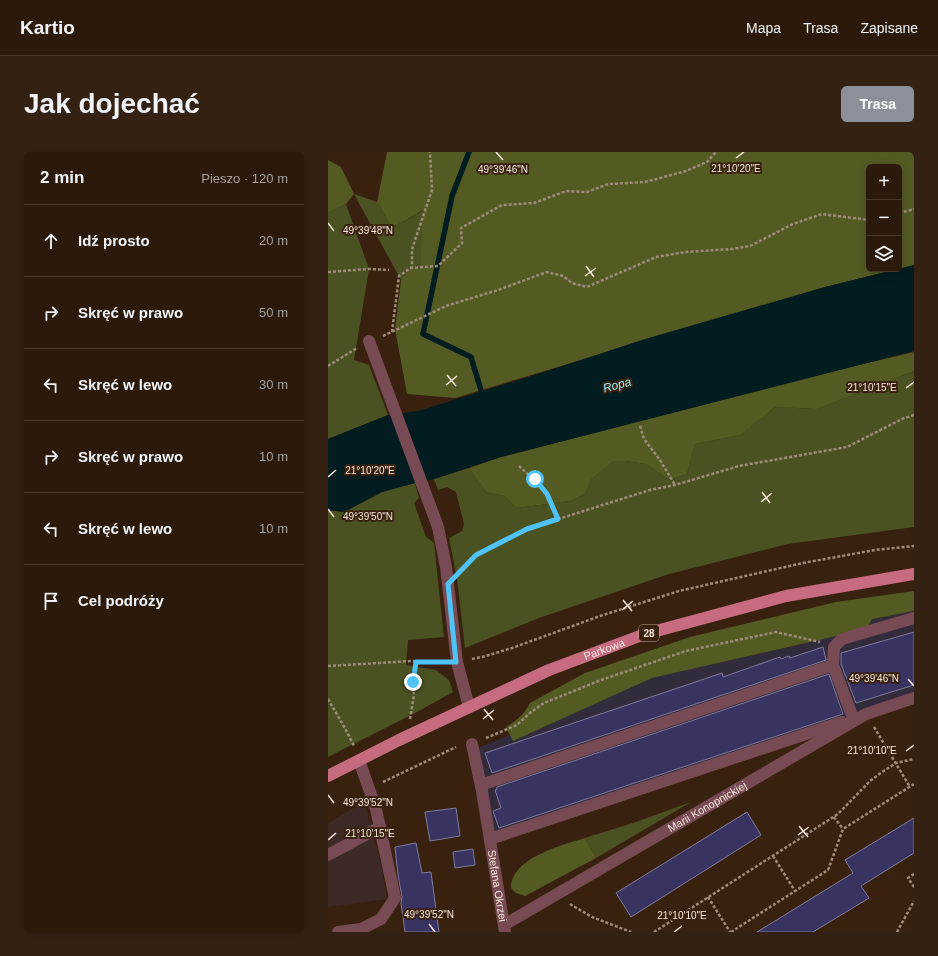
<!DOCTYPE html>
<html lang="pl">
<meta charset="utf-8">
<style>
body{margin:0;font-family:Arial,sans-serif;background:#332214;color:#f1f3f6}
.controls{position:absolute;right:12px;top:12px;display:grid;overflow:hidden;border-radius:6px;box-shadow:0 2px 10px #0003}
.controls button{width:36px;height:36px;display:grid;place-items:center;padding:0;border:0;border-bottom:1px solid #47382c;background:#2b190b;color:#f1f3f6;font:20px sans-serif}
.stop{position:absolute;width:12px;height:12px;margin:-9px;border:3px solid #4fc3f7;border-radius:50%;background:#fff}
.stop.end{background:#4fc3f7;border-color:#fff;box-shadow:0 1px 4px #0008}
.list{margin:0;padding:0;list-style:none}
h2{display:flex;justify-content:space-between;align-items:center;height:52px;margin:0;padding:0 16px;font-size:17px}
h2 small{font-size:13px;font-weight:400;color:#a6a09d}
.list li{display:grid;grid-template-columns:26px 1fr auto;gap:12px;align-items:center;box-sizing:border-box;height:72px;padding:0 16px;border-top:1px solid #47382c}
.list b{display:block;font-size:15px;white-space:nowrap}
.list em{font-size:13px;font-style:normal;color:#a6a09d}
.icon{flex:none;width:22px;height:22px;fill:none;stroke:currentColor;stroke-width:2;stroke-linecap:round;stroke-linejoin:round}
.map{position:relative;flex:none;width:586px;height:780px;overflow:hidden;border-radius:6px}
header{display:flex;align-items:center;gap:24px;box-sizing:border-box;height:56px;padding:0 20px;background:#2b190b;border-bottom:1px solid #47382c}
header strong{font-size:19px}
nav{display:flex;gap:22px;margin-inline-start:auto;font-size:14px}
.intro{display:flex;align-items:center;justify-content:space-between;box-sizing:border-box;height:96px;padding:0 24px}
h1{margin:0;font-size:28px}
.button{padding:10px 18px;border-radius:6px;background:#8c9099;color:#fff;font-size:14px;font-weight:700}
main{display:flex;gap:24px;padding:0 24px}
aside{flex:1;background:#2b190b;border-radius:6px;box-shadow:0 2px 10px #0003}
.map>svg:first-child{display:block}
.commercial{fill:#3d2926}
.industrial{fill:#322b3c}
.green{fill:#4b5221}
.forest{fill:#535b23}
.water{fill:#031c20}
.lines{fill:none;stroke-linecap:round;stroke-linejoin:round}
.stream{stroke:#031c20;stroke-width:5.5}
.building{fill:#393362;stroke:#7e7c9b}
.path{stroke:#9f8c7d;stroke-width:2.5;stroke-dasharray:3 2;stroke-linecap:butt}
.minor{stroke:#784b54;stroke-width:12}
.major{stroke:#c76b80;stroke-width:12}
.route{stroke:#4fc3f7;stroke-width:5}
.ticks{fill:none;stroke:#f8e8dd;stroke-width:1.5}
.labels{text-anchor:middle;dominant-baseline:central;stroke-width:4;stroke-linejoin:round;paint-order:stroke}
.shield{fill:#39210f;stroke:#bfac9f;stroke-width:1}
.shield-label{font-size:10px;font-weight:bold;fill:#f8e8dd}
.street-label{font-size:11px;fill:#f8e8dd;stroke:#39210f}
.water-label{font-size:12px;font-style:italic;fill:#93ebfd;stroke:#39210f}
.ticks-label{font-size:10px;text-anchor:middle;fill:#f8e8dd;stroke:#39210f;stroke-width:4;stroke-linejoin:round;paint-order:stroke}
</style>
<header>
<strong>Kartio</strong>
<nav><a>Mapa</a><a>Trasa</a><a>Zapisane</a></nav>
</header>
<div class="intro"><h1>Jak dojechać</h1><a class="button">Trasa</a></div>
<main>
<aside>
<h2>2 min<small>Pieszo · 120 m</small></h2>
<ul class="list">
<li><svg class="icon" aria-label="ahead" viewBox="0 0 24 24"><path d="M12 20V5M6 11l6-6 6 6"/></svg><div><b>Idź prosto</b></div><em>20 m</em></li>
<li><svg class="icon" aria-label="right" viewBox="0 0 24 24"><path d="M7 20v-9h11M14 6l5 5-5 5"/></svg><div><b>Skręć w prawo</b></div><em>50 m</em></li>
<li><svg class="icon" aria-label="left" viewBox="0 0 24 24"><path d="M17 20v-9H6M10 6l-5 5 5 5"/></svg><div><b>Skręć w lewo</b></div><em>30 m</em></li>
<li><svg class="icon" aria-label="right" viewBox="0 0 24 24"><path d="M7 20v-9h11M14 6l5 5-5 5"/></svg><div><b>Skręć w prawo</b></div><em>10 m</em></li>
<li><svg class="icon" aria-label="left" viewBox="0 0 24 24"><path d="M17 20v-9H6M10 6l-5 5 5 5"/></svg><div><b>Skręć w lewo</b></div><em>10 m</em></li>
<li><svg class="icon" aria-label="arrive" viewBox="0 0 24 24"><path d="M6 21V4h12l-3 4 3 4H6"/></svg><div><b>Cel podróży</b></div></li>
</ul>
</aside>
<div class="map">
<svg width="586" height="780" viewBox="0 0 586 780">
<rect width="100%" height="100%" fill="#39210f"/>
<path class="commercial" d="M36 650 54 718 59 747 0 755V671Z"/>
<path class="industrial" d="M586 459V549L164 690 147 597 182 583 186 588 324 526 539 477 544 467Z"/>
<path class="green" d="M26 42 49 50 64 76 96 58 92 116H82L73 128Z
M18 52 41 117 26 208 41 213 60 263 0 287V61Z
M586 219V375L460 392 341 422 211 466 137 496 129 427 121 386 134 379 136 372 128 340 119 335 110 338 106 327 141 316 158 340 176 344 189 356 242 349 257 342 263 328 284 309H297L318 312 341 328 359 322 367 292 413 283 447 255 489 257Z
M87 331 91 346 86 351 98 385 106 391 116 485 80 488 78 513 108 518 121 528 125 540 89 560 0 605V358L16 360 54 340Z
M363 650 268 706 257 686 308 670Z"/>
<path class="forest" d="M59 0H586V113L571 117V15H541V117H570L497 135 127 246 79 242 67 177 73 128 82 116 92 115 95 58 64 76 49 50Z
M0 8 13 15 26 42 18 52 0 61Z
M586 200V219L489 257 447 255 413 283 367 292 359 322 341 328 318 312 297 309H285L263 328 257 342 242 349 189 356 176 344 158 340 141 316 173 305 497 221Z
M586 439V459L544 467 539 477 324 526 185 589 178 575C189 568 196 563 202 551L257 521 362 485 508 450Z
M257 686 268 706 197 744 188 741 183 736C183 706 234 693 257 686Z"/>
<path class="water" d="M586 113V199L173 305 106 327 87 331 54 340 16 360 0 358V287L60 263 90 259 216 220 317 187 497 135Z"/>
<g class="lines">
<path class="stream" d="M141 0 124 44 95 182 143 205 155 245"/>
</g>
<path class="building" d="M586 480V533L528 551 513 512V501Z
M495 495 498 508 164 621 157 601 394 521 395 525 452 505 453 507 461 504 462 506Z
M501 522 515 562 171 676 165 659 173 656 167 638 169 637V635Z
M128 656 132 684 102 689 97 660Z
M419 660 433 683 303 765 288 741Z
M586 666V701L533 734 541 746 485 780H429L525 721 517 708Z
M88 691 94 721 103 720 111 780H77L73 751 74 745 70 723 67 695Z
M145 697 147 713 127 716 125 700Z"/>
<g class="lines">
<path class="path" d="M571 61 586 57
M82 116 110 114 134 91 133 76 174 53 206 51 238 39 259 40 280 32 317 30 358 19 379 10 388 0
M0 120 41 117 61 118
M64 180 71 124 84 115V97L104 38 102 0
M55 184 118 154 170 138 219 120 235 124 244 131 259 135 328 105 357 100 404 97 422 94 465 72 494 62 541 68
M0 214 29 196
M312 274 316 287 332 308 347 333
M191 314C208 329 224 345 230 367
M134 418 148 403 199 377 322 338 347 333 411 314 519 295 574 267 586 263
M144 507 158 504 184 496 272 464 351 439 475 411 547 398 586 394
M0 514 84 509 113 510
M0 547 18 578 26 594
M82 567 86 543 85 531 88 509
M546 575 582 635
M158 586 189 573 203 560 216 551 273 528 358 499 448 480 492 490
M55 630 128 595
M506 665 515 677
M445 704 467 739
M586 722 580 726 586 735
M380 745 402 780
M242 752 264 765 303 780
M326 780 510 662 542 629 554 620 568 611 586 607
M403 780 500 718 515 677 586 632
M569 780 586 749"/>
<g class="minor">
<path d="M41 189 110 375 118 415 129 510 141 555"/>
<path d="M525 566 505 513 506 495 514 487 586 466"/>
<path id="s1" d="M144 592 154 639 177 780"/>
<path d="M153 633 505 513"/>
<path d="M162 687 514 570"/>
<path d="M0 703 52 675"/>
<path id="s2" d="M176 773 538 562 586 546"/>
<path d="M10 780 33 777 53 767 67 746 48 657 32 611"/>
</g>
<path class="major" id="s3" d="M0 624 71 588 221 518 317 482 458 444 586 422"/>
</g>
<g class="lines">
<path class="route" d="M85 530 88 510H128L120 432 148 403 199 377 230 367 219 342 207 327"/>
</g>
<path class="ticks" d="M168 0 175 8M408 6 416 0M0 71 6 79M258 114 266 125M257 124 268 116M119 223 128 234M118 233 129 224M578 236 586 230M0 325 8 318M434 340 442 351M433 350 444 341M0 357 6 365M295 448 304 459M294 458 305 449M580 527 586 534M156 557 165 568M155 567 166 558M578 599 586 593M0 643 6 651M471 674 480 685M470 683 481 675M0 688 8 681M101 772 107 780M346 780 354 774"/>
<g class="labels">
<rect class="shield" x="311" y="473" width="20" height="16" rx="3"/>
<g class="shield-label">
<text x="321" y="481">28</text>
</g>
<g class="street-label">
<text stroke="none"><textPath href="#s3" startOffset="304">Parkowa</textPath></text>
<text stroke="none"><textPath href="#s2" startOffset="235">Marii Konopnickiej</textPath></text>
<text stroke="none"><textPath href="#s1" startOffset="144">Stefana Okrzei</textPath></text>
</g>
<g class="water-label">
<text transform="translate(289 233) rotate(-15)">Ropa</text>
</g>
</g>
<g class="ticks-label">
<text x="408" y="20">21°10'20"E</text>
<text x="175" y="21">49°39'46"N</text>
<text x="40" y="82">49°39'48"N</text>
<text x="544" y="239">21°10'15"E</text>
<text x="42" y="322">21°10'20"E</text>
<text x="40" y="368">49°39'50"N</text>
<text x="546" y="530">49°39'46"N</text>
<text x="544" y="602">21°10'10"E</text>
<text x="40" y="654">49°39'52"N</text>
<text x="42" y="685">21°10'15"E</text>
<text x="101" y="766">49°39'52"N</text>
<text x="354" y="767">21°10'10"E</text>
</g>
</svg>
<div class="controls">
<button>+</button>
<button>−</button>
<button><svg class="icon" aria-label="layers" viewBox="0 0 24 24"><path d="M12 4l9 5-9 5-9-5zM3 14l9 5 9-5"/></svg></button>
</div>
<div class="stop" style="left:207px;top:327px"></div>
<div class="stop end" style="left:85px;top:530px"></div>
</div>
</main>
